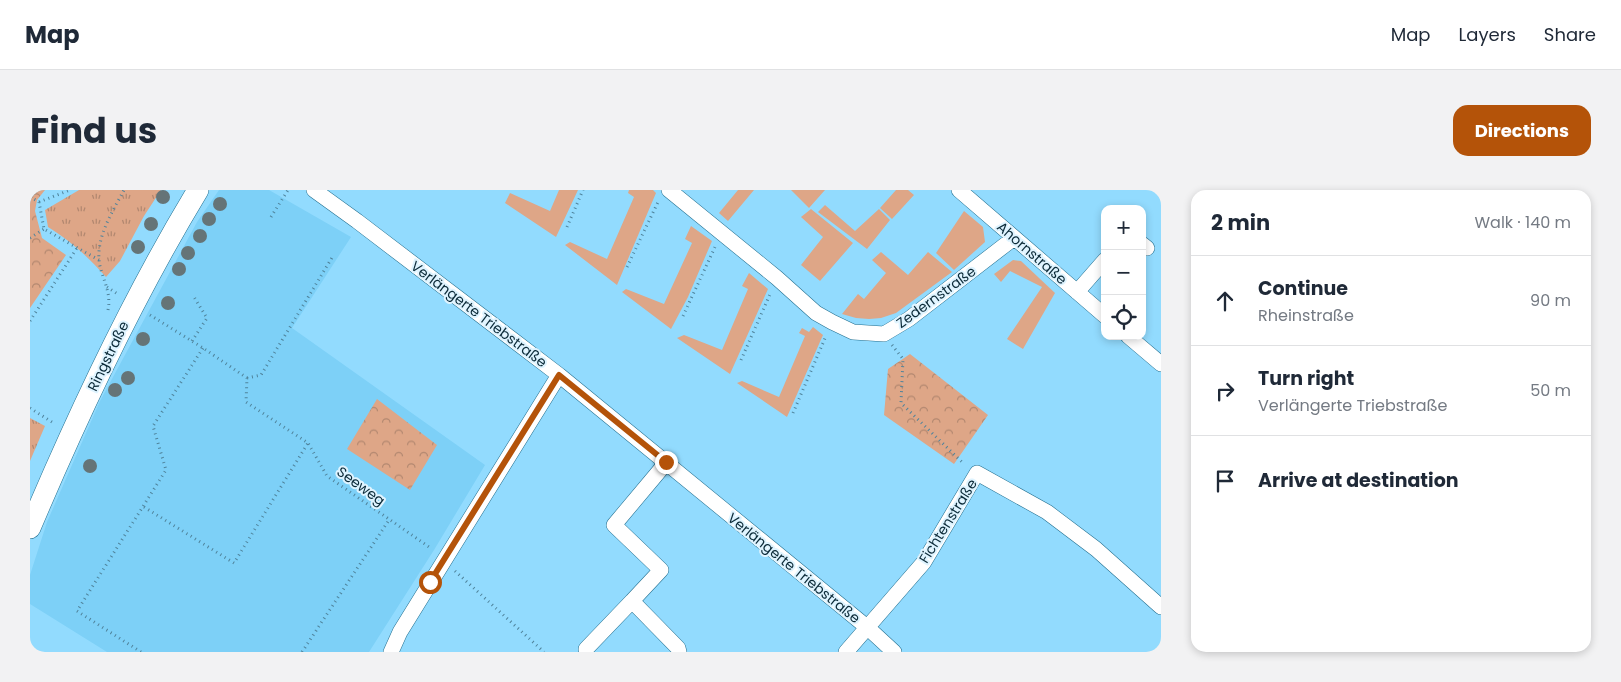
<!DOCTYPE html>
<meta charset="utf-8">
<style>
body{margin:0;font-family:Poppins,sans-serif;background:#f2f2f3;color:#1f2937}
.controls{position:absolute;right:15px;top:15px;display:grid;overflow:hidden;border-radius:10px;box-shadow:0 2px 8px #0003}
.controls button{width:45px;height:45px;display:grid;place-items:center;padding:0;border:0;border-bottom:1px solid #e0e1e3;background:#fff;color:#1f2937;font:25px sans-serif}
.stop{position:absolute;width:15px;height:15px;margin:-11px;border:4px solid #b45309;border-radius:50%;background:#fff}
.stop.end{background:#b45309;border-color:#fff;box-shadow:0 1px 5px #0008}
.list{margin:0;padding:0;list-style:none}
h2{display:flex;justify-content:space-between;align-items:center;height:65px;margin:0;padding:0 20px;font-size:21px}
h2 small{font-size:16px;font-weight:400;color:#747a83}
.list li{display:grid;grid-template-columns:32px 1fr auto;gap:15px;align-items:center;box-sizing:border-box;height:90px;padding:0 20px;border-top:1px solid #e0e1e3}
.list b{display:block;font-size:19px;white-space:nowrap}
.list p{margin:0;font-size:16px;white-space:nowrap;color:#747a83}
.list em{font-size:16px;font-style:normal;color:#747a83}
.icon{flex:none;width:28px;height:28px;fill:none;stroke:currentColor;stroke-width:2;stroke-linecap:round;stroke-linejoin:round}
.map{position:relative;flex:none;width:1131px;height:462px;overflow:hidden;border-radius:15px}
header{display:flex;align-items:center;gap:30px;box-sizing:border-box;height:70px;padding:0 25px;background:#fff;border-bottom:1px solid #e0e1e3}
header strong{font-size:24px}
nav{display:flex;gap:28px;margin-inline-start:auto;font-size:18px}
.intro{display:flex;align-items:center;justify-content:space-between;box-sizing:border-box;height:120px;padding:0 30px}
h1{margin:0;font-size:35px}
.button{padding:12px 22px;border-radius:15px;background:#b45309;color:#fff;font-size:18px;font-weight:700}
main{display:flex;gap:30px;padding:0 30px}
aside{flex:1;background:#fff;border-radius:15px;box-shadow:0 2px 8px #0003}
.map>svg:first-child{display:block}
.built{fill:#7dd0f7}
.grass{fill:url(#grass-tufts)}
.park{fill:url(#park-crowns)}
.garden{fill:#dea687}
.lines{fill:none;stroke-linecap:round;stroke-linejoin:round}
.minor-casing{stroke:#236f8f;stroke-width:16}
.secondary-casing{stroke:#236f8f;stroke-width:22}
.path{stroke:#4f839b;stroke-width:3;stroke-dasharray:1 4;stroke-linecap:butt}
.minor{stroke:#fff;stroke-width:15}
.secondary{stroke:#fff;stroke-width:21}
.tree{fill:#657477}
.route{stroke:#b45309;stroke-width:6}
.labels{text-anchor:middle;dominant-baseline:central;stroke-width:4;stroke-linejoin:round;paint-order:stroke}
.street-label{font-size:14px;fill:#0b2a38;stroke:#dff4ff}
</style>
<header>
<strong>Map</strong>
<nav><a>Map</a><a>Layers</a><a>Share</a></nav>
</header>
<div class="intro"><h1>Find us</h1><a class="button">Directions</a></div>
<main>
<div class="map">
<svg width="1131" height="462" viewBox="0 0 1131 462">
<defs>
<pattern id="grass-tufts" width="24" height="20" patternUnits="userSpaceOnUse" patternTransform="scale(1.25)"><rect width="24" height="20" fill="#dea687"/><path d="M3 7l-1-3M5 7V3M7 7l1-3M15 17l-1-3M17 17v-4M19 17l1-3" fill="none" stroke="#b2876f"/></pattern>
<pattern id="park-crowns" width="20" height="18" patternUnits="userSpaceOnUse" patternTransform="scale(1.25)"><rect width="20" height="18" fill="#dea687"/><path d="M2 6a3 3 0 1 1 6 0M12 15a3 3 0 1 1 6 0" fill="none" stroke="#b2876f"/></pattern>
</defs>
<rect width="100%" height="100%" fill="#92dbfe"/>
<path class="built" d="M189 0H239L321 47 262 138 455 275 404 360 339 462H77L0 414V385L17 332 70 211 167 32Z"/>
<path class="grass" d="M49 0H131L114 26 90 71 76 87C57 66 42 52 18 37L15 20Z
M0 228 15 236 0 271Z"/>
<path class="park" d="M0 0H15L7 10 5 21 12 48 36 65 0 118Z
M880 164 958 225 924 274 854 225 858 179Z
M347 209 407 255 380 300 317 259Z"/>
<path class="garden" d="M529 0H548L526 47 475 13 480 3 520 21Z
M599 0H623L626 3 587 95 535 55 540 52 577 69 604 7 598 3Z
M708 0H724L698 31 689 23Z
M761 0H795L779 18Z
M866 0H878L884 5 862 29 850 18Z
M795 15 825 41 849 19 860 30 837 59 788 22Z
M781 19 823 53 790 91 771 75 793 47 771 27Z
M934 21 953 37 955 52 924 80 906 63Z
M661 36 682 51 658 107 641 139 592 102 596 99 634 114 662 53 655 49Z
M851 62 878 85 898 62 922 82 866 123 851 128 839 129 826 128 812 124 828 104 834 109 856 83 842 70Z
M983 70 991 71 1025 103 993 159 977 149 1012 97 980 81 971 92 964 84Z
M719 83 738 99 700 184 647 148 654 145 692 160 718 99 712 96Z
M783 137 793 145 757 227 707 193 712 191 749 207 775 146 769 143 772 138 779 142Z"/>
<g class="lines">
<g class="minor-casing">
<path id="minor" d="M284 0 327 31 529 185 838 438 864 462
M639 0 747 88 786 123 802 132 823 142 854 144 879 129 984 48
M929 0 1075 126
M1112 54 1117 58
M1047 102 1075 70
M1098 146 1131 174
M636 273 584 335 631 380 602 411 648 458 649 462
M556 459 602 411
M361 462 370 442 529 185
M816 462 894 372 947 283 1017 322 1066 359 1131 417"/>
</g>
<g class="secondary-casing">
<path id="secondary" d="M0 338C49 222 103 107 168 0"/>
</g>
<path class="path" d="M0 7 9 12 14 39 69 70
M9 12 40 0
M241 27 258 0
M537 37 553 0
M0 48 14 39
M597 77 629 10
M77 97 89 105
M78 120C82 101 71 88 69 70 67 45 83 21 94 0
M120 125 173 158 217 188 216 212 278 253 297 286 402 359
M653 126 685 57
M0 131 47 58
M162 151 177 128 164 107
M862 155 873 169 871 213 934 274
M711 170 741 102
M217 188 231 185 303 66
M0 218 25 234
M763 223 796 146
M114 317 204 373 278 253
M425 381 514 462
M111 462 47 421 136 280 123 236 173 158
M272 462 359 330"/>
<use href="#minor" class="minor"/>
<use href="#secondary" class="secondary"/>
</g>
<g class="tree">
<circle cx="133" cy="7" r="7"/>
<circle cx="190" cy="14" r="7"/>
<circle cx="179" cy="29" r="7"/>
<circle cx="121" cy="34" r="7"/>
<circle cx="170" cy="46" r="7"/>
<circle cx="108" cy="57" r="7"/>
<circle cx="158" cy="63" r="7"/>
<circle cx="149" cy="79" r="7"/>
<circle cx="138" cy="113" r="7"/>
<circle cx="113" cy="149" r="7"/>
<circle cx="98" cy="188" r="7"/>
<circle cx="85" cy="200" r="7"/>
<circle cx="60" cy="276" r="7"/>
</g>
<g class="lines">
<path class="route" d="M400 392 529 185 636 272"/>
</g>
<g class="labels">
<g class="street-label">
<text transform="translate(1002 63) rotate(41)">Ahornstraße</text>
<text transform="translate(906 107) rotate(-36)">Zedernstraße</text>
<text transform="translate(449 124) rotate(37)">Verlängerte Triebstraße</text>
<text transform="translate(78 166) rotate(-64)">Ringstraße</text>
<text transform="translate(331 296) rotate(36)">Seeweg</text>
<text transform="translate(918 331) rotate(-58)">Fichtenstraße</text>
<text transform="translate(764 378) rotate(39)">Verlängerte Triebstraße</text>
</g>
</g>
</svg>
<div class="controls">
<button>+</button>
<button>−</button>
<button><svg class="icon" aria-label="locate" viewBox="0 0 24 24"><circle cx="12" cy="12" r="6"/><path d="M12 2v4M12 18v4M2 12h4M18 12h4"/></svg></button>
</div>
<div class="stop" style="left:400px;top:392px"></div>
<div class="stop end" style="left:636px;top:272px"></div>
</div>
<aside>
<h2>2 min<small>Walk · 140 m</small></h2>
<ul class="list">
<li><svg class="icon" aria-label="ahead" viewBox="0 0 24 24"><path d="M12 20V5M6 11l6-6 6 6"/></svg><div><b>Continue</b><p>Rheinstraße</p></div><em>90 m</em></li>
<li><svg class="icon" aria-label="right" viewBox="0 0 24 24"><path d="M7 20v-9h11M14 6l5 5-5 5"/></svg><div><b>Turn right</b><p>Verlängerte Triebstraße</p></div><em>50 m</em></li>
<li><svg class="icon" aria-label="arrive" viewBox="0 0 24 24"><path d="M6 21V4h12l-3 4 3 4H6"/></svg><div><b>Arrive at destination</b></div></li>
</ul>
</aside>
</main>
